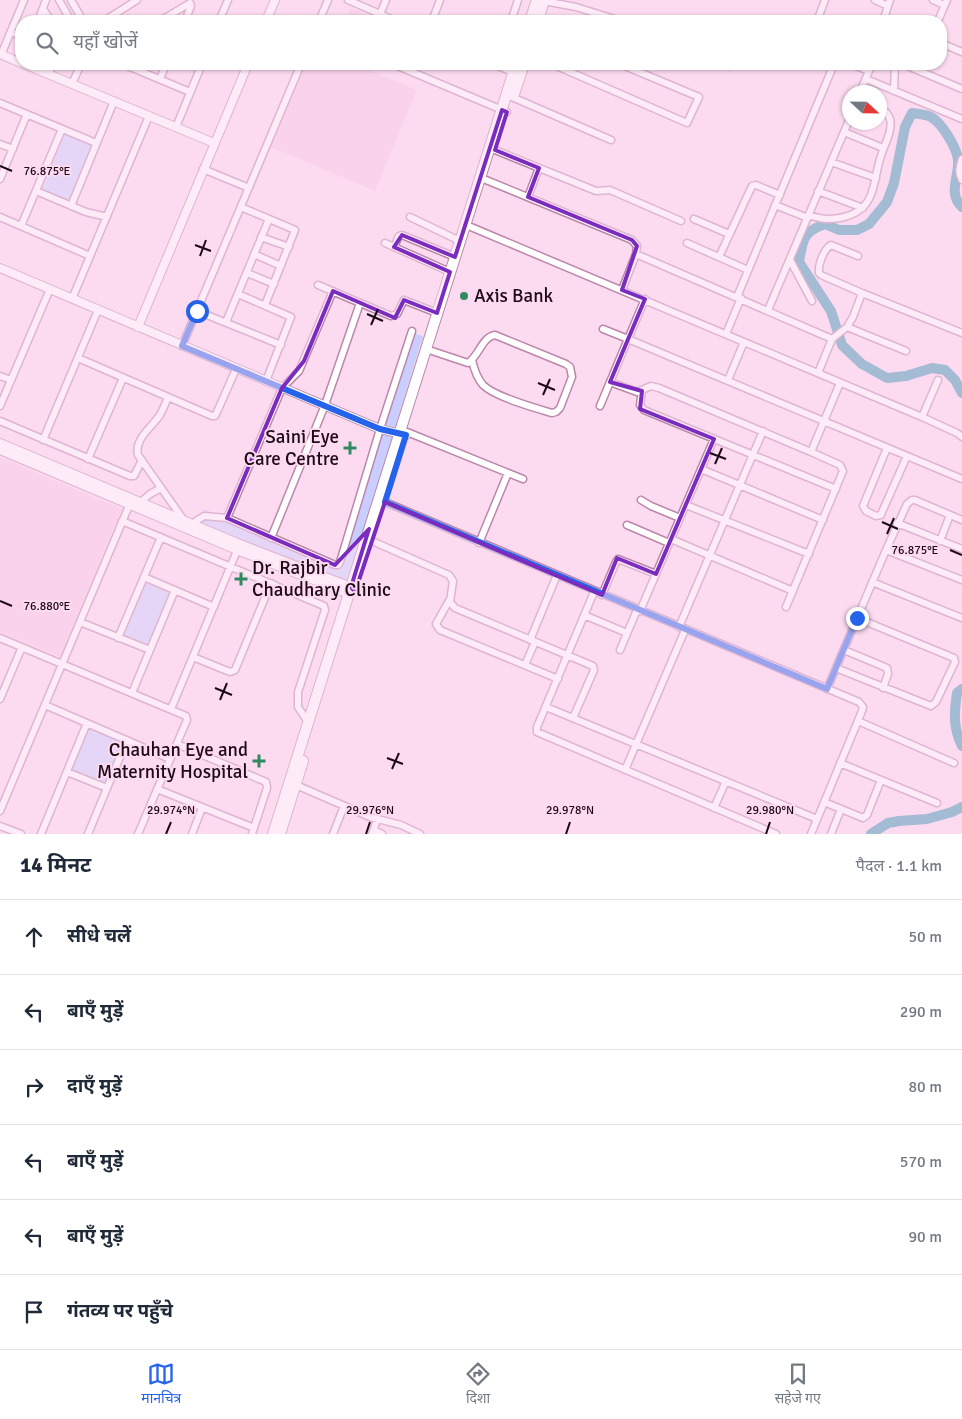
<!DOCTYPE html>
<html lang="hi">
<meta charset="utf-8">
<style>
body{margin:0;font-family:Signika,"Noto Sans Devanagari",sans-serif;background:#f2f2f3;color:#1f2937}
.compass{position:absolute;left:842px;top:85px;width:45px;height:45px;border-radius:50%;background:#fff;box-shadow:0 1px 4px #0004;rotate:112deg}
.stop{position:absolute;width:15px;height:15px;margin:-11px;border:4px solid #2563eb;border-radius:50%;background:#fff}
.stop.end{background:#2563eb;border-color:#fff;box-shadow:0 1px 5px #0008}
.list{margin:0;padding:0;list-style:none}
h2{display:flex;justify-content:space-between;align-items:center;height:65px;margin:0;padding:0 20px;font-size:21px}
h2 small{font-size:16px;font-weight:400;color:#747a83}
.list li{display:grid;grid-template-columns:32px 1fr auto;gap:15px;align-items:center;box-sizing:border-box;height:75px;padding:0 20px;border-top:1px solid #e0e1e3}
.list b{display:block;font-size:19px;white-space:nowrap}
.list em{font-size:16px;font-style:normal;color:#747a83}
.icon{flex:none;width:28px;height:28px;fill:none;stroke:currentColor;stroke-width:2;stroke-linecap:round;stroke-linejoin:round}
.map{position:relative;flex:none;width:962px;height:834px;overflow:hidden}
.search{position:absolute;background:#fff;box-shadow:0 1px 4px #0004;left:15px;right:15px;top:15px;height:55px;display:flex;align-items:center;gap:12px;box-sizing:border-box;padding:0 18px;border-radius:20px;color:#747a83;font-size:19px}
.sheet{height:515px;background:#fff}
nav{display:flex;justify-content:space-around;align-items:center;box-sizing:border-box;height:70px;border-top:1px solid #e0e1e3;background:#fff;font-size:14px;color:#747a83}
nav a{display:grid;justify-items:center;gap:2px}
nav .on{color:#2563eb}
.map>svg:first-child{display:block}
.built{fill:#fac7e7}
.green{fill:#c9cefe}
.lines{fill:none;stroke-linecap:round;stroke-linejoin:round}
.river{stroke:#3895af;stroke-width:10}
.minor-casing{stroke:#bc87aa;stroke-width:9}
.tertiary-casing{stroke:#bc87aa;stroke-width:10}
.primary-casing{stroke:#bc87aa;stroke-width:12}
.minor{stroke:#fff;stroke-width:6}
.tertiary{stroke:#fff;stroke-width:8}
.primary{stroke:#fff;stroke-width:10}
.route{stroke:#2563eb;stroke-width:6}
.marked{fill:none;stroke:#7b2cbf;stroke-width:4;stroke-linejoin:round}
.ticks{fill:none;stroke:#1d0a17;stroke-width:2}
.poi-dot{fill:#2f8a61;stroke:#fcdaf0;stroke-width:2}
.labels{text-anchor:middle;dominant-baseline:central;stroke-width:4;stroke-linejoin:round;paint-order:stroke}
.poi-label{font-size:19px;fill:#1d0a17;stroke:#fcdaf0;text-anchor:start}
.ticks-label{font-size:12px;text-anchor:middle;fill:#1d0a17;stroke:#fcdaf0;stroke-width:4;stroke-linejoin:round;paint-order:stroke}
</style>
<div class="map">
<svg width="962" height="834" viewBox="0 0 962 834">
<rect width="100%" height="100%" fill="#fcdaf0"/>
<path class="built" d="M351 8 383 21H345Z
M306 64H373L371 71 417 90 375 191 271 147Z
M0 457 122 509 60 657 0 632Z"/>
<path class="green" d="M65 134 92 146 69 201 42 190Z
M413 333 423 336 347 585 197 521 204 509 340 569Z
M145 583 170 593 148 646 123 636Z
M89 728 122 742 105 784 71 770Z"/>
<g class="lines">
<path class="river" d="M962 207C947 193 960 176 958 159 956 147 942 123 931 117 926 114 918 114 912 113L905 127 894 183 887 202 869 224 857 230H839L825 224C802 232 803 240 799 262L831 311 842 345 862 364 887 378 906 376 932 368 945 370 955 380 962 393
M962 689 957 693C954 713 953 728 962 746
M871 834 888 823 899 821 927 819 952 812 962 807"/>
<g class="minor-casing">
<path id="minor" d="M59 0 71 21
M71 0 83 21
M348 0 396 21
M875 0 888 6
M933 0 944 5
M544 1 576 7 621 21
M43 9 51 21
M380 14 386 0
M884 18 892 21
M835 20 838 21
M38 21 46 0
M104 21 137 0
M160 21 190 3 191 6 185 21
M219 21 228 0
M319 21 328 0
M432 21 440 0
M511 21 518 0
M817 21 825 0
M883 21 890 0
M938 21 947 0
M11 32 21 36
M941 43 962 52
M1 55 24 0
M123 64 190 92
M393 64 507 112
M493 64 515 73
M552 64 687 123 699 97 620 64
M724 64 729 66
M851 64 869 71
M903 64 962 89
M49 74 53 64
M160 79 166 64
M866 79 962 119
M72 84 81 64
M894 91 895 64
M860 92 872 64
M512 97 611 140
M0 103 96 143
M176 127 202 64
M844 132 883 148
M0 144 13 149
M495 150 596 191 610 190 681 221
M962 159C959 167 958 173 962 180
M831 162 876 178
M203 169 249 188
M0 179 27 114
M486 180 632 240 637 246 636 254
M36 191 86 212 107 217
M818 191 863 208
M528 197 539 168
M775 205 808 218
M71 206 114 101
M241 207 295 230 265 305
M809 215C829 223 860 219 870 197 876 184 876 170 881 156 884 145 893 131 890 119 888 113 884 110 880 108
M0 217 90 256
M410 217 460 241
M694 219 729 234
M21 226 62 129
M471 227 922 417 957 433 962 437
M261 237 289 247
M385 243 450 272
M687 243 748 270
M394 247 399 236 402 235 455 257
M254 254 281 266
M719 257 752 186 756 185 780 195
M790 260 812 301
M247 273 274 284
M318 285 391 316 397 314 404 300 437 313
M622 290 636 254 832 339
M862 293 962 333
M238 294 291 317 266 381
M737 297 834 64
M72 299 149 116
M645 299 628 339 962 479
M768 310 850 118
M197 311 281 345
M226 322 269 219
M847 327 906 351
M726 334 741 298
M182 346 301 64
M432 351 468 363C479 356 482 337 495 335L566 364 570 367 572 377 560 408 556 412 552 413C535 408 495 397 483 385 477 378 474 369 472 360
M78 358 212 416H215L217 412 236 369
M818 373 832 339 847 327 853 317 862 293 821 275 819 273C818 264 824 249 831 245L858 256
M0 376 11 380
M728 380 744 342
M610 382 637 392 651 386 659 388 811 452 840 383
M642 391 640 405 644 410 836 489
M168 397C166 403 163 409 160 415 152 427 134 439 138 455L183 519
M0 406 50 289
M600 406 628 339 603 329
M922 417 938 380
M0 421 130 476H134L142 460
M407 432 523 479
M43 440 98 310
M887 448 863 506 866 511 876 516 881 515 882 512 907 456
M88 459 123 378
M701 469 823 520
M641 500 651 506 680 518
M141 502 150 494 161 488
M385 502 859 702 863 707 862 711 811 834
M686 505 809 554
M227 518 282 388 299 371 333 291
M122 521 324 606 325 610 298 692V707L308 722
M193 523 204 516 227 518 335 565H338L340 562 380 429 412 331
M897 523 962 549
M627 525 669 543
M271 538 325 405 360 303
M671 539 793 591
M372 541 449 575 453 581 450 602 455 608 593 666 594 670 573 718
M940 541 950 515
M479 543 508 473
M886 550 962 580
M144 577 214 607
M872 582 962 618
M594 592 537 727V732L776 834
M602 595 616 562 618 559 656 574
M450 599 436 624 440 630 558 679
M786 607 843 471 840 465 811 452
M640 611 714 439
M584 615 627 633
M80 622 150 650
M679 627 763 431
M0 638 186 716 187 720 138 834
M118 638 161 537
M530 640 557 575
M620 650 637 610
M844 650 887 668 888 674 883 688
M193 657 230 672 235 670 271 583
M525 665 535 642
M836 668 931 706 936 702 955 662 954 658 857 618
M827 689 886 550 907 504 912 500H915L962 520
M132 693 175 590
M0 699 22 647
M45 705 170 759
M546 707 817 819
M171 709 239 546
M858 721 954 763
M177 744 266 782 267 788 252 834
M840 763 937 803
M625 770 685 630
M67 772 107 788
M296 785 370 817 401 825 420 834
M157 789 254 828
M824 802 863 818 867 815 881 780
M714 808 726 781
M0 811 131 501
M0 826 21 834
M374 830 382 834
M41 834 87 723
M88 834 127 740
M192 834 202 808
M333 834 344 806
M372 834 377 820
M831 834 841 809"/>
</g>
<g class="tertiary-casing">
<path id="tertiary" d="M266 21 275 0
M0 54 21 63
M24 64 214 143
M0 268 380 429 406 435
M138 327 248 64
M0 443 240 544 351 587 355 592
M0 450 237 550 349 594 353 592"/>
</g>
<g class="primary-casing">
<path id="primary" d="M530 21 537 0
M538 21 544 0
M514 94 524 64
M273 834 516 64
M280 834 303 761"/>
</g>
<use href="#minor" class="minor"/>
<use href="#tertiary" class="tertiary"/>
<use href="#primary" class="primary"/>
</g>
<g class="lines">
<path class="route" d="M197 311 182 346 380 429 406 435 385 502 827 689 857 618"/>
</g>
<path d="M0 0H962V834H0ZM502 110 507 112 495 150 539 168 528 197 632 240 637 246 622 290 645 299 610 382 642 391 640 409 714 439 656 574 617 558 602 595 385 502 355 592 351 587 369 529 335 565 227 518 282 388 304 361 333 291 395 318 404 300 437 313 450 272 394 247 402 235 455 257Z" fill="#fcdaf0" fill-opacity=".55" fill-rule="evenodd"/>
<path class="marked" d="M502 110 507 112 495 150 539 168 528 197 632 240 637 246 622 290 645 299 610 382 642 391 640 409 714 439 656 574 617 558 602 595 385 502 355 592 351 587 369 529 335 565 227 518 282 388 304 361 333 291 395 318 404 300 437 313 450 272 394 247 402 235 455 257Z"/>
<path class="ticks" d="M0 166 12 171M195 245 211 251M200 256 206 240M367 314 383 321M371 325 378 309M538 383 555 390M543 395 550 379M710 453 726 459M715 464 722 448M882 522 898 529M887 534 894 518M950 550 962 555M0 601 12 606M215 688 232 695M220 700 227 683M387 758 403 764M392 769 399 753M166 834 171 822M366 834 370 822M566 834 570 822M766 834 770 822"/>
<g class="poi-dot">
<circle cx="464" cy="296" r="5"/>
<path d="M347.5 440.5h5v5h5v5h-5v5h-5v-5h-5v-5h5z"/>
<path d="M238.5 571.5h5v5h5v5h-5v5h-5v-5h-5v-5h5z"/>
<path d="M256.5 753.5h5v5h5v5h-5v5h-5v-5h-5v-5h5z"/>
</g>
<g class="labels">
<g class="poi-label">
<text x="474" y="296">Axis Bank</text>
<text x="339" y="437" text-anchor="end">Saini Eye<tspan x="339" dy="22">Care Centre</tspan></text>
<text x="252" y="568">Dr. Rajbir<tspan x="252" dy="22">Chaudhary Clinic</tspan></text>
<text x="248" y="750" text-anchor="end">Chauhan Eye and<tspan x="248" dy="22">Maternity Hospital</tspan></text>
</g>
</g>
<g class="ticks-label">
<text x="47" y="175">76.875°E</text>
<text x="915" y="554">76.875°E</text>
<text x="47" y="610">76.880°E</text>
<text x="171" y="814">29.974°N</text>
<text x="370" y="814">29.976°N</text>
<text x="570" y="814">29.978°N</text>
<text x="770" y="814">29.980°N</text>
</g>
</svg>
<svg class="compass" viewBox="-18 -18 36 36"><path d="M0-13l5 13h-10z" fill="#e53935"/><path d="M0 13l5-13h-10z" fill="#747a83"/></svg>
<div class="stop" style="left:197px;top:311px"></div>
<div class="stop end" style="left:857px;top:618px"></div>
<div class="search"><svg class="icon" aria-label="search" viewBox="0 0 24 24"><circle cx="10" cy="10" r="6"/><path d="M15 15l6 6"/></svg>यहाँ खोजें</div>
</div>
<section class="sheet">
<h2>14 मिनट<small>पैदल · 1.1 km</small></h2>
<ul class="list">
<li><svg class="icon" aria-label="ahead" viewBox="0 0 24 24"><path d="M12 20V5M6 11l6-6 6 6"/></svg><div><b>सीधे चलें</b></div><em>50 m</em></li>
<li><svg class="icon" aria-label="left" viewBox="0 0 24 24"><path d="M17 20v-9H6M10 6l-5 5 5 5"/></svg><div><b>बाएँ मुड़ें</b></div><em>290 m</em></li>
<li><svg class="icon" aria-label="right" viewBox="0 0 24 24"><path d="M7 20v-9h11M14 6l5 5-5 5"/></svg><div><b>दाएँ मुड़ें</b></div><em>80 m</em></li>
<li><svg class="icon" aria-label="left" viewBox="0 0 24 24"><path d="M17 20v-9H6M10 6l-5 5 5 5"/></svg><div><b>बाएँ मुड़ें</b></div><em>570 m</em></li>
<li><svg class="icon" aria-label="left" viewBox="0 0 24 24"><path d="M17 20v-9H6M10 6l-5 5 5 5"/></svg><div><b>बाएँ मुड़ें</b></div><em>90 m</em></li>
<li><svg class="icon" aria-label="arrive" viewBox="0 0 24 24"><path d="M6 21V4h12l-3 4 3 4H6"/></svg><div><b>गंतव्य पर पहुँचे</b></div></li>
</ul>
</section>
<nav>
<a class="on"><svg class="icon" aria-label="map" viewBox="0 0 24 24"><path d="M3 6l6-2 6 2 6-2v14l-6 2-6-2-6 2zM9 4v14M15 6v14"/></svg>मानचित्र</a>
<a><svg class="icon" aria-label="directions" viewBox="0 0 24 24"><path d="M12 3l9 9-9 9-9-9zM9 14v-3h6M13 9l2 2-2 2"/></svg>दिशा</a>
<a><svg class="icon" aria-label="saved" viewBox="0 0 24 24"><path d="M7 4h10v16l-5-4-5 4z"/></svg>सहेजे गए</a>
</nav>
